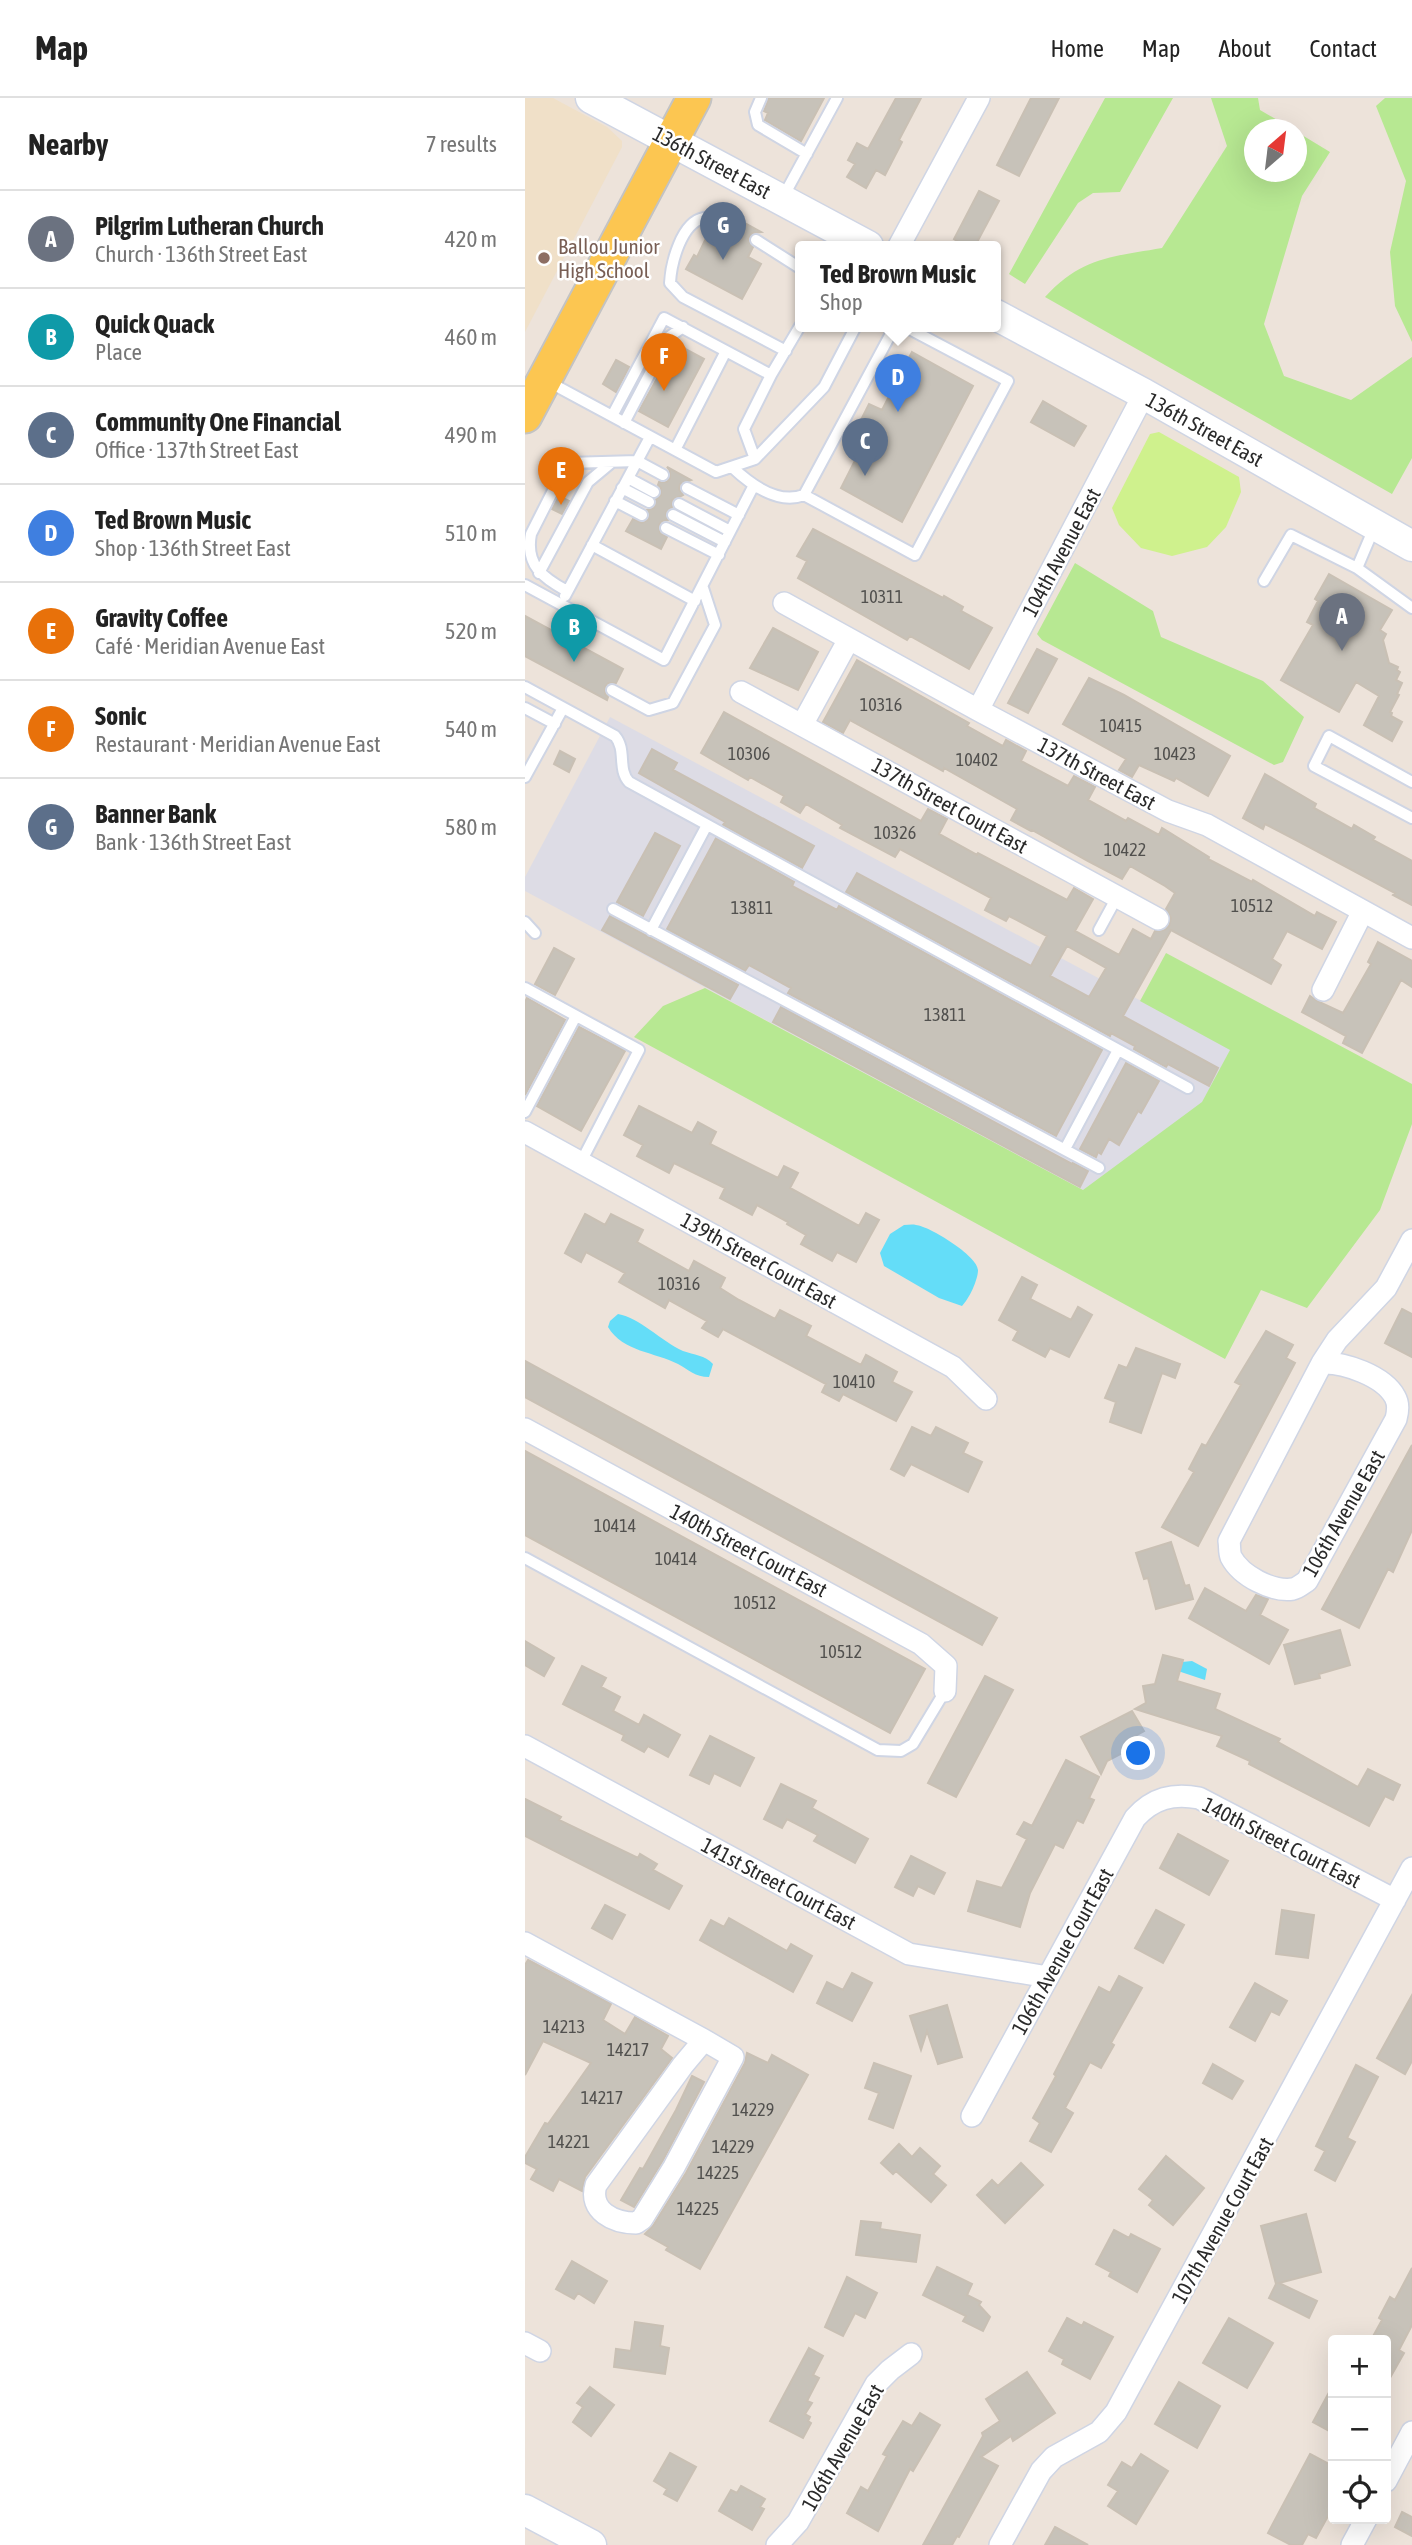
<!DOCTYPE html>
<meta charset="utf-8">
<style>
body{margin:0;font-family:"Asap Condensed",sans-serif;background:#f6f6f6;color:#222}
.controls{position:absolute;right:21px;bottom:21px;display:grid;overflow:hidden;border-radius:7px;box-shadow:0 7px 28px #0002}
.controls button{width:63px;height:63px;display:grid;place-items:center;padding:0;border:0;border-bottom:2px solid #e0e0e0;background:#fff;color:#222;font:35px sans-serif}
.compass{position:absolute;left:719px;top:21px;width:63px;height:63px;border-radius:50%;background:#fff;box-shadow:0 7px 28px #0002;rotate:28deg}
.you{position:absolute;left:614px;top:1656px;width:24px;height:24px;margin:-18px;border:5px solid #fff;border-radius:50%;background:#1a73e8;box-shadow:0 0 0 10px #1a73e833}
.badge{display:grid;place-items:center;width:46px;height:46px;border-radius:50%;background:#366cff;color:#fff;font-size:23px;font-weight:700}
.pin{position:absolute;translate:-50% -58px;filter:drop-shadow(0 2px 4px #0008)}
.pin::after{content:'';position:absolute;top:37px;width:24px;height:21px;background:inherit;clip-path:polygon(0 0,100% 0,50% 100%)}
.popup{position:absolute;left:270px;top:143px;width:206px;height:91px;box-sizing:border-box;display:grid;place-content:center;border-radius:7px;background:#fff;filter:drop-shadow(0 2px 5px #0005);font-size:23px;white-space:nowrap;color:#767676}
.popup b{font-size:26px;color:#222}
.popup::after{content:'';position:absolute;left:50%;top:100%;margin-left:-14px;border:14px solid transparent;border-top-color:#fff}
.list{margin:0;padding:0;list-style:none}
h2{display:flex;justify-content:space-between;align-items:center;height:91px;margin:0;padding:0 28px;font-size:30px}
h2 small{font-size:23px;font-weight:400;color:#767676}
.list li{display:grid;grid-template-columns:46px 1fr auto;gap:21px;align-items:center;box-sizing:border-box;height:98px;padding:0 28px;border-top:2px solid #e0e0e0}
.list b{display:block;font-size:26px;white-space:nowrap}
.list p{margin:0;font-size:23px;white-space:nowrap;color:#767676}
.list em{font-size:23px;font-style:normal;color:#767676}
.icon{flex:none;width:38px;height:38px;fill:none;stroke:currentColor;stroke-width:2;stroke-linecap:round;stroke-linejoin:round}
.map{position:relative;flex:none;width:887px;height:2447px;overflow:hidden}
header{display:flex;align-items:center;gap:42px;box-sizing:border-box;height:98px;padding:0 35px;background:#fff;border-bottom:2px solid #e0e0e0}
header strong{font-size:33px}
nav{display:flex;gap:38px;margin-inline-start:auto;font-size:24px}
main{display:flex}
aside{flex:1;background:#fff}
.map>svg:first-child{display:block}
.industrial{fill:#dddce5}
.education{fill:#f0e0c8}
.green{fill:#b7e892}
.pitch{fill:#cff18d}
.water{fill:#64ddf8}
.building{fill:#c7c2b9;stroke:#c9c0b4;stroke-width:2;fill-rule:evenodd}
.lines{fill:none;stroke-linecap:round;stroke-linejoin:round}
.lane-casing{stroke:#cfd5e4;stroke-width:14}
.street-casing{stroke:#cfd5e4;stroke-width:24}
.secondary-casing{stroke:#cfd5e4;stroke-width:33}
.primary-casing{stroke:#c3c3c3;stroke-width:37}
.lane{stroke:#fff;stroke-width:10}
.street{stroke:#fff;stroke-width:21}
.secondary{stroke:#fff;stroke-width:30}
.primary{stroke:#fcc651;stroke-width:33}
.education-dot{fill:#8d6e63;stroke:#fff;stroke-width:2.5}
.labels{text-anchor:middle;dominant-baseline:central;stroke-width:5;stroke-linejoin:round;paint-order:stroke}
.number-label{font-size:18px;fill:#51504e}
.street-label{font-size:21px;fill:#2a2a2a;stroke:#fff}
.education-label{font-size:21px;fill:#785e54;stroke:#fff;text-anchor:start}
</style>
<header>
<strong>Map</strong>
<nav><a>Home</a><a>Map</a><a>About</a><a>Contact</a></nav>
</header>
<main>
<aside>
<h2>Nearby<small>7 results</small></h2>
<ul class="list">
<li><span class="badge" style="background:#6b7280">A</span><div><b>Pilgrim Lutheran Church</b><p>Church · 136th Street East</p></div><em>420 m</em></li>
<li><span class="badge" style="background:#0f9aa8">B</span><div><b>Quick Quack</b><p>Place</p></div><em>460 m</em></li>
<li><span class="badge" style="background:#5c6f8a">C</span><div><b>Community One Financial</b><p>Office · 137th Street East</p></div><em>490 m</em></li>
<li><span class="badge" style="background:#3f7fe0">D</span><div><b>Ted Brown Music</b><p>Shop · 136th Street East</p></div><em>510 m</em></li>
<li><span class="badge" style="background:#e8710a">E</span><div><b>Gravity Coffee</b><p>Café · Meridian Avenue East</p></div><em>520 m</em></li>
<li><span class="badge" style="background:#e8710a">F</span><div><b>Sonic</b><p>Restaurant · Meridian Avenue East</p></div><em>540 m</em></li>
<li><span class="badge" style="background:#5c6f8a">G</span><div><b>Banner Bank</b><p>Bank · 136th Street East</p></div><em>580 m</em></li>
</ul>
</aside>
<div class="map">
<svg width="887" height="2447" viewBox="0 0 887 2447">
<rect width="100%" height="100%" fill="#ede3da"/>
<path class="industrial" d="M85 619 706 951 614 1122 0 793V779Z"/>
<path class="education" d="M0 0H28L82 29 97 43V49L0 234Z"/>
<path class="green" d="M580 0H648L595 94 568 95 553 105 500 186 484 176Z
M686 0H733L735 12 768 31 730 32V74H772V34L805 54 777 98 739 226 759 278 826 302 887 259V360L867 396 520 199C557 159 586 159 637 150L702 48Z
M860 0H887V244L870 208 865 154 881 83 851 8Z
M550 465 628 513 636 539 738 583 779 619 758 664 749 667 517 542 512 536Z
M641 855 887 986V1026L855 1112 782 1210 736 1192 700 1261 109 939 138 908 180 890 558 1092 677 1004 705 952 615 903Z"/>
<path class="pitch" d="M634 334 714 379 716 394 701 429 682 449 647 458 616 450 594 427 587 410 625 336Z"/>
<path class="water" d="M379 1127C383 1127 387 1126 391 1127 404 1128 453 1158 453 1172 453 1182 444 1201 437 1208L414 1200 359 1168 355 1155 365 1136Z
M93 1216C115 1220 136 1243 158 1253 169 1257 180 1257 188 1266L184 1279C170 1279 164 1272 153 1266 130 1254 98 1254 83 1229L85 1223Z
M667 1563 682 1571 680 1582 653 1573 657 1564Z"/>
<path class="building" d="M244 0H299L276 43 240 22 243 15 239 13Z
M371 0H396L374 42 377 44 360 77 351 72 341 90 322 79 330 66 323 62 332 45 343 51Z
M506 0H534L494 78 472 67Z
M454 93 474 103 450 148H441L429 141Z
M214 122 236 134 227 135 223 141 228 149 223 159 236 166 217 201 161 171 169 157 172 159 183 136 203 144 206 138 214 137 218 130Z
M151 246 179 261 143 329 114 313Z
M387 254 448 288 377 424 316 390 346 331 335 324 344 306 357 312Z
M91 262 104 269 91 294 78 286Z
M518 303 561 328 549 348 506 324Z
M142 369 166 382 155 386 154 391 158 397 147 402V409L141 414 143 422 137 423 134 427 135 435 142 439 136 451 101 433 108 421 117 425 124 421 122 412 129 410 131 401 136 397V390L133 387 134 384H142L145 380V373Z
M34 398 44 403 37 416 27 411Z
M288 431 418 500 419 498 438 509 436 513 467 530 444 571 385 538 382 542 273 480 282 463 272 458Z
M804 476 867 512 855 532 861 536 858 542 864 565 873 569 872 572 875 574 871 582 877 585 872 596 874 597 865 614 867 615 866 618 877 624 867 643 839 627 854 598 831 584 814 614 756 582 788 527 782 524 793 503 790 501Z
M0 518 98 571 91 585H83L80 589V596L83 599 82 602 0 558Z
M248 530 293 554 273 592 225 570Z
M512 551 532 561 503 615 483 605Z
M332 562 444 625 442 628 478 648 481 642 501 653 496 663 543 688 549 678 570 689 563 702 601 723 603 720 634 737 637 730 684 759 683 761 727 784 728 782 790 818 792 814 811 824 797 851 762 833 747 861 756 867 746 886 646 832 598 918 693 970 684 988 643 966 641 969 609 951 610 948 586 935 585 938 321 794 332 775 506 868 522 838 484 818 481 823 460 812 466 800 375 751 370 759 315 730 317 727 281 706 275 715 256 704 259 698 225 679 223 682 176 655 199 614 396 723 403 711 422 721 414 736 452 757 453 755 542 802 549 790 568 801 550 833 594 857 608 831 626 841 630 833 639 832 644 828 646 820 641 811 650 795 640 788 605 768 597 781 563 763 507 732 506 733 486 722 492 711 419 670 418 673 325 622 318 635 298 624ZM542 848 581 870 564 899 525 878Z
M564 580 599 597 705 658 683 698 651 680 649 683 614 667 607 679 594 672 601 661 538 626Z
M127 651 152 665 148 672 289 748 277 770 198 727 200 724 114 675Z
M35 653 50 661 44 674 29 666Z
M740 676 791 706 789 710 827 731 829 727 850 739 848 742 887 763V807L868 797 870 795 771 742 740 726 738 731 718 720Z
M130 735 155 748 118 818 92 804Z
M191 740 269 784 267 788 312 812 314 808 577 952 531 1038 263 895 266 890 224 867 220 873 142 831Z
M85 818 213 887 205 901 77 832Z
M853 844 887 863V889L876 882 837 955 818 945 821 938 777 914 785 898 792 903 818 915 846 866 843 864Z
M29 850 49 861 30 897 10 886Z
M2 900 40 922 0 997V904Z
M256 909 547 1066 548 1065 563 1073 555 1089 248 924Z
M54 929 100 953 56 1033 12 1008Z
M601 965 634 983 616 1015 613 1013 594 1047 584 1041 576 1056 573 1054 571 1059 555 1051Z
M114 1008 167 1035 173 1024 191 1034 185 1046 253 1080 259 1068 273 1075 265 1090 334 1128 341 1115 354 1122 331 1164 312 1154 307 1163 276 1146 281 1137 262 1126 263 1124 232 1107 227 1117 195 1100 200 1090 149 1065 144 1075 112 1058 118 1047 99 1037Z
M60 1116 80 1127 86 1116 118 1132 112 1144 164 1173 169 1163 200 1180 195 1190 214 1202 250 1221 255 1212 286 1228 281 1238 336 1267 341 1257 372 1274 367 1284 387 1294 371 1323 318 1296 314 1303 297 1294 301 1286 198 1231 193 1239 177 1230 182 1223 144 1202 140 1210 94 1184 100 1175 61 1154 56 1164 40 1155Z
M497 1179 512 1187 505 1201 546 1222 553 1209 567 1217 544 1259 525 1250 520 1259 488 1242 493 1233 474 1222Z
M877 1211 887 1216V1259L860 1245Z
M741 1233 768 1247 761 1260 770 1265 673 1448 637 1429 669 1374 664 1371 677 1346 681 1348 716 1287 710 1284Z
M611 1250 655 1266 650 1280 637 1275 616 1335 585 1324 591 1304 580 1300 594 1267 602 1270Z
M0 1263 472 1520 457 1547 0 1299Z
M387 1329 406 1338 411 1329 443 1345 438 1355 457 1364 443 1394 386 1366 379 1378 366 1371Z
M887 1347V1432L868 1474 863 1471 834 1530 797 1511Z
M0 1353 400 1571 365 1635 0 1437Z
M646 1444 660 1488 664 1487 668 1501 631 1511 623 1480 619 1481 611 1455Z
M680 1490 721 1513 731 1497 743 1501 735 1517 763 1532 744 1566 664 1520Z
M815 1532 825 1567 794 1576 795 1580 770 1586 759 1547Z
M0 1543 29 1560 19 1578 0 1567Z
M638 1557 658 1562 652 1583 695 1596 690 1611 755 1641 753 1644 833 1689 843 1671 875 1687 868 1702 860 1698 844 1728 724 1666 725 1663 692 1648 697 1638 610 1611 621 1605 618 1588 630 1586Z
M57 1568 81 1580 76 1589 95 1599 88 1613 114 1627 119 1617 155 1637 143 1659 123 1648 119 1654 97 1642 99 1637 38 1606Z
M460 1578 488 1592 431 1699 403 1685Z
M607 1613 619 1633 599 1644 603 1652 582 1663 576 1676 556 1639Z
M185 1638 229 1660 215 1688 189 1675 184 1686 165 1677Z
M541 1662 574 1679 564 1700 569 1702 558 1725 552 1722 538 1750 530 1746 505 1795 495 1829 443 1813 452 1783 477 1790 502 1741 492 1736 499 1724 507 1728Z
M256 1686 291 1703 287 1710 343 1741 330 1765 289 1743 293 1737 262 1721 257 1730 239 1721Z
M0 1701 36 1719 34 1722 113 1760 115 1756 132 1766 128 1772 157 1788 144 1811 0 1738Z
M653 1736 703 1763 684 1797 635 1770Z
M386 1758 420 1775 409 1796 393 1788 388 1798 370 1789Z
M80 1807 100 1817 87 1841 67 1830Z
M631 1812 659 1827 638 1865 610 1850Z
M757 1812 789 1817 783 1860 751 1856Z
M204 1820 262 1853 266 1846 287 1858 268 1894 175 1842 186 1822 199 1829Z
M3 1862 86 1906 78 1922 100 1936 110 1919 143 1938 136 1951 147 1960 60 2079 57 2093 34 2081 28 2093 6 2081 12 2071 0 2065V2059L20 2025 23 2026 66 1965 18 1943 0 1977V1867Z
M327 1875 347 1885 327 1923 292 1905 302 1884 318 1892Z
M594 1878 617 1890 586 1945 589 1947 576 1970 565 1964 540 2010 548 2015 526 2054 505 2043 515 2025 508 2020 531 1978 529 1976 574 1889 585 1895Z
M730 1885 762 1903 754 1917 746 1913 730 1943 705 1929Z
M887 1897V1963L880 1976 852 1960Z
M422 1907 437 1959 413 1966 402 1933 396 1952 385 1918Z
M222 1955 243 1965 247 1957 283 1977 175 2171 141 2152 143 2149 120 2136 128 2128 161 2075 220 1965Z
M349 1965 386 1978 368 2030 344 2021 354 1995 340 1990Z
M688 1966 718 1983 707 2001 678 1985Z
M831 1967 853 1979 822 2040 830 2044 810 2083 790 2072 800 2053 791 2048Z
M167 1978 179 1984 138 2062 109 2109 96 2102 115 2070 118 2071 151 2012Z
M374 2046 387 2059 395 2050 415 2068 408 2076 421 2087 406 2104 371 2073 368 2076 356 2065Z
M641 2058 679 2090 648 2127 624 2107 628 2102 614 2091Z
M496 2065 518 2087 480 2125 452 2097 467 2082 473 2088Z
M781 2116 796 2174 754 2185 792 2203 784 2220 744 2200 751 2186 736 2128Z
M336 2123 356 2125 355 2131 395 2137 391 2164 331 2157Z
M589 2132 604 2140 606 2136 635 2151 612 2194 584 2178 586 2174 571 2166Z
M47 2163 82 2183 69 2205 53 2195 49 2201 31 2191Z
M412 2169 447 2186 442 2197 456 2204 454 2207 465 2219 458 2233 438 2223 441 2218 398 2197Z
M887 2170V2227L874 2252 879 2255 861 2287V2242H846L857 2222 854 2220 865 2199 870 2202Z
M322 2179 352 2195 340 2220 330 2215 318 2238 300 2229Z
M542 2220 557 2228 559 2224 588 2239 565 2281 537 2266 539 2261 524 2253Z
M704 2220 748 2245 722 2290 678 2265Z
M110 2224 138 2228 135 2248 144 2250 140 2276 89 2269 91 2251 106 2253Z
M284 2250 298 2258 288 2277 294 2280 282 2303 287 2305 280 2316 285 2319 283 2323 286 2325 278 2340 245 2323Z
M502 2274 530 2315 488 2343 486 2338 456 2359 473 2368 434 2439 432 2438 427 2447H398L458 2338 457 2335 475 2323 461 2301Z
M654 2284 695 2308 672 2350 630 2326Z
M808 2287V2335L788 2324Z
M65 2289 89 2307 66 2338 48 2324 58 2309 52 2305Z
M395 2315 415 2327 388 2373 385 2371 353 2433 322 2415 336 2389 343 2393 362 2358 358 2356 378 2323 387 2328Z
M145 2355 171 2369 152 2403 139 2396 142 2391 129 2383Z
M616 2356 643 2373 611 2426 583 2408 593 2393 583 2387 597 2364 607 2370Z
M785 2356 808 2368V2409L791 2440 783 2436 777 2447H766L743 2435Z
M216 2388 240 2401 235 2409 239 2411 227 2432 194 2413 206 2392 212 2395Z
M877 2414 887 2419V2438L870 2429Z
M530 2429 563 2447H520Z"/>
<g class="lines">
<g class="lane-casing">
<path id="lane" d="M236 0 230 14 233 27 282 56
M257 101 312 0
M210 131C201 126 190 118 179 120 156 124 146 166 145 185L158 199 261 253
M231 142 275 170
M22 283 191 374 230 361 299 289 331 228
M87 318 139 220 246 277 275 228
M99 325 144 239 158 229
M150 352 201 253
M230 361 219 331 246 277
M207 369C226 387 253 407 279 397L370 228
M103 380 129 394
M97 390 124 404
M162 390 214 417
M279 397 390 457 483 283 379 228
M90 403 117 417
M154 406 205 433
M148 417 200 444
M141 430 194 457
M849 430 832 470 887 510
M67 447 170 503
M14 475 63 384 87 364
M739 483 766 437 832 470
M0 487 139 562 229 387
M42 493C18 480 0 467 6 436L42 365 112 363 138 377
M40 498 125 339
M0 589 90 638C102 652 92 671 104 684L663 990
M87 592 124 612 148 605 190 527 178 490
M0 610 30 626
M0 679 38 610
M887 684 804 638 789 668 887 720
M88 811 574 1070
M0 824 10 835
M126 832 182 727
M574 832 592 799
M0 890 114 952 56 1064
M0 1014 51 918
M540 1051 593 952
M0 1460 353 1652 376 1653 388 1646 420 1593"/>
</g>
<g class="street-casing">
<path id="street" d="M374 148 454 0
M259 505 453 612 643 713 682 727 887 840
M216 594 633 821
M453 612 619 296
M277 627 324 541
M798 892 838 813
M0 1034 428 1269 461 1301
M797 1265C819 1264 859 1278 870 1299 874 1306 873 1313 871 1321L782 1483C777 1486 773 1490 768 1491 747 1494 716 1478 706 1459 704 1454 705 1449 704 1443L797 1265 812 1242 861 1190 887 1142
M0 1331 396 1546 421 1568 420 1593
M0 1648 384 1856 523 1879
M0 1845 179 1942 208 1959 149 2069 117 2121 111 2125C89 2125 63 2113 71 2087L158 1967 179 1942
M447 2018 610 1720C628 1700 648 1695 674 1700L870 1802
M0 2245 15 2253
M861 2383 887 2334
M252 2447 273 2424 351 2286 365 2272 386 2256
M475 2447 516 2373 529 2359 574 2334 591 2314 887 1770
M827 2447 841 2421"/>
</g>
<g class="secondary-casing">
<path id="secondary" d="M66 0 343 148
M471 217 619 296 887 448
M0 2412 66 2447"/>
</g>
<g class="primary-casing">
<path id="primary" d="M0 318 169 0"/>
</g>
<use href="#lane" class="lane"/>
<use href="#street" class="street"/>
<use href="#secondary" class="secondary"/>
<use href="#primary" class="primary"/>
</g>
<circle class="education-dot" cx="19" cy="160" r="7"/>
<g class="labels">
<g class="number-label">
<text x="357" y="498">10311</text>
<text x="356" y="606">10316</text>
<text x="596" y="627">10415</text>
<text x="224" y="655">10306</text>
<text x="650" y="655">10423</text>
<text x="452" y="661">10402</text>
<text x="370" y="734">10326</text>
<text x="600" y="751">10422</text>
<text x="727" y="807">10512</text>
<text x="227" y="809">13811</text>
<text x="420" y="916">13811</text>
<text x="154" y="1185">10316</text>
<text x="329" y="1283">10410</text>
<text x="90" y="1427">10414</text>
<text x="151" y="1460">10414</text>
<text x="230" y="1504">10512</text>
<text x="316" y="1553">10512</text>
<text x="39" y="1928">14213</text>
<text x="103" y="1951">14217</text>
<text x="77" y="1999">14217</text>
<text x="228" y="2011">14229</text>
<text x="44" y="2043">14221</text>
<text x="208" y="2048">14229</text>
<text x="193" y="2074">14225</text>
<text x="173" y="2110">14225</text>
</g>
<g class="street-label">
<text transform="translate(187 64) rotate(28)">136th Street East</text>
<text transform="translate(680 331) rotate(29)">136th Street East</text>
<text transform="translate(536 454) rotate(-62)">104th Avenue East</text>
<text transform="translate(572 675) rotate(28)">137th Street East</text>
<text transform="translate(425 707) rotate(29)">137th Street Court East</text>
<text transform="translate(234 1162) rotate(29)">139th Street Court East</text>
<text transform="translate(818 1415) rotate(-60)">106th Avenue East</text>
<text transform="translate(224 1452) rotate(28)">140th Street Court East</text>
<text transform="translate(757 1744) rotate(27)">140th Street Court East</text>
<text transform="translate(254 1785) rotate(28)">141st Street Court East</text>
<text transform="translate(537 1853) rotate(-61)">106th Avenue Court East</text>
<text transform="translate(697 2122) rotate(-61)">107th Avenue Court East</text>
<text transform="translate(317 2349) rotate(-60)">106th Avenue East</text>
</g>
<g class="education-label">
<text x="33" y="148">Ballou Junior<tspan x="33" dy="24">High School</tspan></text>
</g>
</g>
</svg>
<div class="controls">
<button>+</button>
<button>−</button>
<button><svg class="icon" aria-label="locate" viewBox="0 0 24 24"><circle cx="12" cy="12" r="6"/><path d="M12 2v4M12 18v4M2 12h4M18 12h4"/></svg></button>
</div>
<svg class="compass" viewBox="-18 -18 36 36"><path d="M0-13l5 13h-10z" fill="#e53935"/><path d="M0 13l5-13h-10z" fill="#767676"/></svg>
<div class="you"></div>
<div class="pin badge" style="left:817px;top:553px;background:#6b7280">A</div>
<div class="pin badge" style="left:49px;top:564px;background:#0f9aa8">B</div>
<div class="pin badge" style="left:340px;top:378px;background:#5c6f8a">C</div>
<div class="pin badge" style="left:373px;top:314px;background:#3f7fe0">D</div>
<div class="popup"><b>Ted Brown Music</b>Shop</div>
<div class="pin badge" style="left:36px;top:407px;background:#e8710a">E</div>
<div class="pin badge" style="left:139px;top:293px;background:#e8710a">F</div>
<div class="pin badge" style="left:198px;top:162px;background:#5c6f8a">G</div>
</div>
</main>
